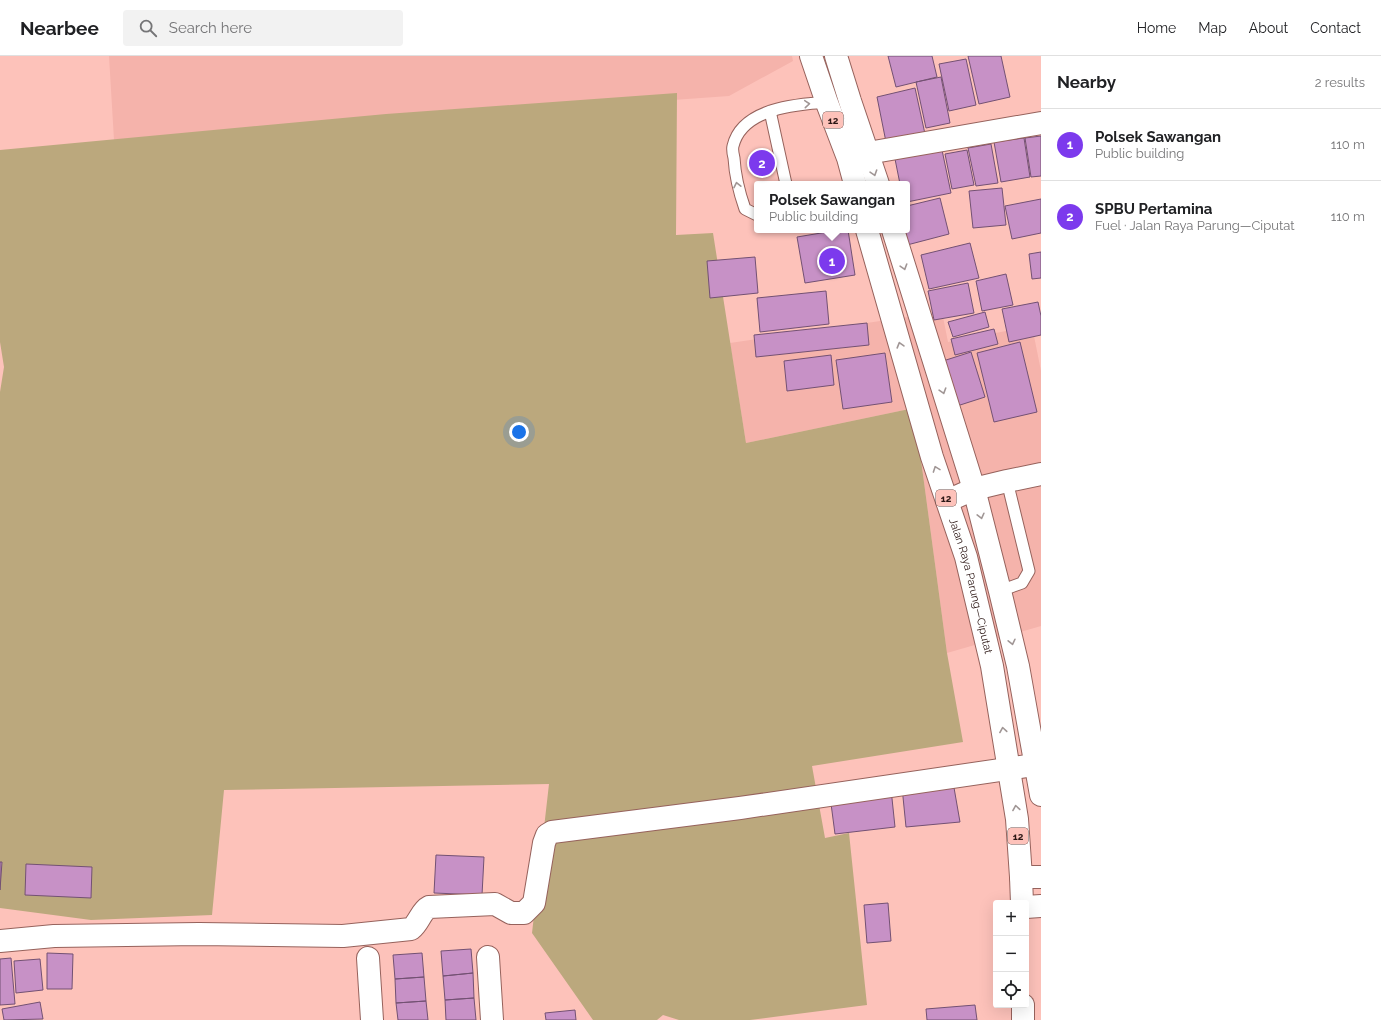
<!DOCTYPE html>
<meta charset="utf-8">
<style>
body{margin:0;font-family:Raleway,sans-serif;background:#f2f2f2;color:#202124}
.controls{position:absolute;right:12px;bottom:12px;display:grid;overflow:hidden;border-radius:4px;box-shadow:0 4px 16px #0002}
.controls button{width:36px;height:36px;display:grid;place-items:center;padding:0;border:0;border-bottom:1px solid #e0e0e0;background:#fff;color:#202124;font:20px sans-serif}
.you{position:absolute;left:519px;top:376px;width:14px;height:14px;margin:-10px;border:3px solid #fff;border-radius:50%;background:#1a73e8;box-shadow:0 0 0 6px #1a73e833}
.badge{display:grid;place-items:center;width:26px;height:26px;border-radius:50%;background:#7c3aed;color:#fff;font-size:13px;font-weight:700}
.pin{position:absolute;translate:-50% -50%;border:2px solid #fff;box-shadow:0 1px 4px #0006}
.popup{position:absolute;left:754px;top:125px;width:156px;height:52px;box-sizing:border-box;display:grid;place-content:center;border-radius:4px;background:#fff;filter:drop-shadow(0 1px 3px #0005);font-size:13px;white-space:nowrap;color:#757577}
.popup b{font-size:15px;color:#202124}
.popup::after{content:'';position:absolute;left:50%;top:100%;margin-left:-8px;border:8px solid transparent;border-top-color:#fff}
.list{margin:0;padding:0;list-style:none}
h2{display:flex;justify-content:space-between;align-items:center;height:52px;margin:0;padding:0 16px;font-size:17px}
h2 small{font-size:13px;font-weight:400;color:#757577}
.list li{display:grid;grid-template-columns:26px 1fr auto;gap:12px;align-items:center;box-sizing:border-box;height:72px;padding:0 16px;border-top:1px solid #e0e0e0}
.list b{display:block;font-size:15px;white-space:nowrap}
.list p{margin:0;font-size:13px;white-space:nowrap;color:#757577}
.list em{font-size:13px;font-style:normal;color:#757577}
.icon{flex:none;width:22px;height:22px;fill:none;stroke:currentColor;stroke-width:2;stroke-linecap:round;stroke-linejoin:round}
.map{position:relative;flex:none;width:1041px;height:964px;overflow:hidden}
header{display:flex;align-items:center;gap:24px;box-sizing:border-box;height:56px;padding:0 20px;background:#fff;border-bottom:1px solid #e0e0e0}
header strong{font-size:19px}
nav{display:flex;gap:22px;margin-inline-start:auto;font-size:14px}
.search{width:280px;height:36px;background:#f2f2f2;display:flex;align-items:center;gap:10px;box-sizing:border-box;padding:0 14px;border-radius:4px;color:#757577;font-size:15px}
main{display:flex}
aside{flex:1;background:#fff}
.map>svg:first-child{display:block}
.built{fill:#f5b3ab}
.green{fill:#bba87d}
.building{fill:#c791c6;stroke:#735173}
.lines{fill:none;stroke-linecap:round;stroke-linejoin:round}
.service-casing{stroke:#96625c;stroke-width:13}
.minor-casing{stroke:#96625c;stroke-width:24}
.trunk-casing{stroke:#96625c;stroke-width:24}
.service{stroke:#fff;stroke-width:11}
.minor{stroke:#fff;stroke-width:22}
.trunk{stroke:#fff;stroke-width:22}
.oneway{stroke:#a09695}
.labels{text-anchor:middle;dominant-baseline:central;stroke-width:3.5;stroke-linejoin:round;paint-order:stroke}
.shield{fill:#fdc2ba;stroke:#6a4a46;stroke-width:1}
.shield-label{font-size:10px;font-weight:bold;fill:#2b1614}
.street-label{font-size:11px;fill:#2b1614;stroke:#fdc2ba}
</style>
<header>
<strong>Nearbee</strong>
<div class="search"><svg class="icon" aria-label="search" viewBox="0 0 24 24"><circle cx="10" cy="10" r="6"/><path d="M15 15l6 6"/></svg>Search here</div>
<nav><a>Home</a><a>Map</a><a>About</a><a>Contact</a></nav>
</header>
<main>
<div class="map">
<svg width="1041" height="964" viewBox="0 0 1041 964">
<rect width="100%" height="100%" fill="#fdc2ba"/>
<path class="built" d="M109 0H792L793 5 729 40 114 84Z
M942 256 948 286 1032 270 1041 315V570L947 597 914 352 746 387 730 287Z"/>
<path class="green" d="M677 37 676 179 713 177 746 387 914 352 947 597 963 686 812 710 825 782 849 777 867 949 750 964H679L663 959 657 964H593L532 877 549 728 224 734 212 859 91 864 0 852V336L4 311 0 286V94L386 58Z"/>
<path class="building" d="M888 0H932L937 21 896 31Z
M968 0H1001L1010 41 979 48Z
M966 3 976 49 949 55 939 8Z
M941 21 950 67 926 72 916 26Z
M915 32 925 78 886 86 877 41Z
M1041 80V120L1031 121 1025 82Z
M1024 82 1030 121 1001 126 994 86Z
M991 88 998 127 976 130 968 92Z
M942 94 951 137 907 146V128H900L895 103Z
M967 94 974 129 952 133 945 98Z
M1002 132 1006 169 973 172 969 135Z
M940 142 949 178 907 189 903 174H907V150Z
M1041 143V177L1012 183 1005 150Z
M839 174H848L855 219 805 227 797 181Z
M970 187 979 222 929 233 921 199Z
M1041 196V222L1032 223 1029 198Z
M755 201 758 237 710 242 707 205Z
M1006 218 1013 249 982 255 976 225Z
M968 227 974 257 934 264 928 235Z
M826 235 829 268 760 276 757 242Z
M1038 246 1041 260V279L1009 286 1002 253Z
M985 256 989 271 953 281 948 266Z
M867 267 869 289 756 301 754 279Z
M994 273 998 288 955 299 951 283Z
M1020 286 1037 356 994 366 977 297Z
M971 296 985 341 957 350 943 305Z
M885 297 892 346 843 353 836 304Z
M831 299 834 329 787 335 784 305Z
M953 726 960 766 906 771 902 731Z
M891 733 895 771 835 778 830 740Z
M436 799 484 801 482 839 434 837Z
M0 806H2L0 834Z
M26 808 92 811 91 842 25 839Z
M888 847 891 885 867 887 864 849Z
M471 893 473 917 443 920 441 895Z
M47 897 73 898 72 933H47Z
M422 897 424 921 395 923 393 899Z
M11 902 15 948 0 949V903Z
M40 903 43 934 16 937 14 905Z
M473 917 474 942 445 944 443 920Z
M424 921 426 945 396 947 395 923Z
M474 942 476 964H446L445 944Z
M426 945 428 964H398L396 947Z
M40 946 43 963 4 964 2 953Z
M975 949 977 964H927L926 953Z
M575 954 576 964H546L545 957Z"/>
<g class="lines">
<g class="service-casing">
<path id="service" d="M770 55 786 128
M757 159 745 153C739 136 735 120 734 102 733 98 732 94 733 90 742 52 797 48 829 46
M1000 535 1022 527 1029 515 1007 425"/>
</g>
<g class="minor-casing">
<path id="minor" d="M849 102 868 97 1041 67
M947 445 974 433 1007 425 1041 418
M1021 821H1041
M1026 851 1041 850
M0 885 54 880 199 878 343 880 411 873C419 867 421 855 429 851L495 848 511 857H524L534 847 544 787 547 779 552 776 740 752 1041 708
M488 901 492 964
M368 902 372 964"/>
</g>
<g class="trunk-casing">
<g id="trunk">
<path d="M811 0 827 47 848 102 855 128"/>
<path d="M836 0 850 45 878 128"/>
<path id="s1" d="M867 174 932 401 966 501 992 610 1017 763 1021 821 1022 847"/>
<path d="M893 174 974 433 1000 535 1018 610 1041 739"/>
<path d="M1023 949V964"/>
</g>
</g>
<use href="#service" class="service"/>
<use href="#minor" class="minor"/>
<use href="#trunk" class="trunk"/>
</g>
<defs><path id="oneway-chevron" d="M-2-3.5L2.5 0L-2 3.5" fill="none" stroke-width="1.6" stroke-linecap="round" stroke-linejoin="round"/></defs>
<g class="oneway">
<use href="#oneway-chevron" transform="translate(807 48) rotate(-5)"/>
<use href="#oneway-chevron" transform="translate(874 117) rotate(72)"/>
<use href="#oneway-chevron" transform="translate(737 129) rotate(-102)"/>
<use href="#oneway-chevron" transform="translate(904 211) rotate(73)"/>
<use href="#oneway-chevron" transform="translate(900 289) rotate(-106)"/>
<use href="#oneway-chevron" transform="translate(943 335) rotate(73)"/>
<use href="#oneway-chevron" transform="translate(936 413) rotate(-110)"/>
<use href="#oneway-chevron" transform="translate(981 460) rotate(76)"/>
<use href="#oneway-chevron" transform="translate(1012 586) rotate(77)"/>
<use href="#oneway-chevron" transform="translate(1003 674) rotate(-99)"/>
<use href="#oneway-chevron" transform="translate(1016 752) rotate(-99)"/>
</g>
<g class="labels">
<g class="shield">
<rect x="823" y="56" width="20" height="16" rx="3"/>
<rect x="936" y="434" width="20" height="16" rx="3"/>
<rect x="1008" y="772" width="20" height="16" rx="3"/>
</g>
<g class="shield-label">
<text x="833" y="64">12</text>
<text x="946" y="442">12</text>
<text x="1018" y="780">12</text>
</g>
<g class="street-label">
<text stroke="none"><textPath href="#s1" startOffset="371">Jalan Raya Parung—Ciputat</textPath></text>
</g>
</g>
</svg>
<div class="controls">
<button>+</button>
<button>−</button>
<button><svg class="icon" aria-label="locate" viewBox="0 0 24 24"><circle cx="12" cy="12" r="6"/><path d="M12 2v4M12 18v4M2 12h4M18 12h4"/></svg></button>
</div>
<div class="you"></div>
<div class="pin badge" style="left:832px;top:205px">1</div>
<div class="popup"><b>Polsek Sawangan</b>Public building</div>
<div class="pin badge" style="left:762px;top:107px">2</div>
</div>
<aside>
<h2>Nearby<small>2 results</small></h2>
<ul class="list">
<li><span class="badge">1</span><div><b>Polsek Sawangan</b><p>Public building</p></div><em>110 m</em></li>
<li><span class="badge">2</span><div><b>SPBU Pertamina</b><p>Fuel · Jalan Raya Parung—Ciputat</p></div><em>110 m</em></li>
</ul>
</aside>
</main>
